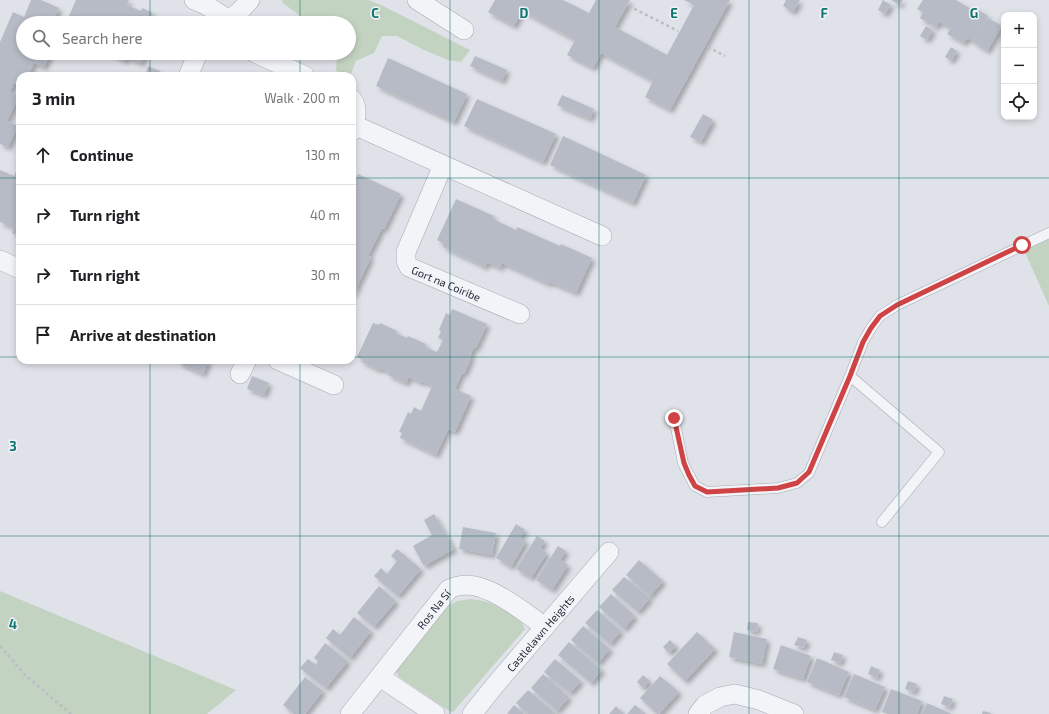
<!DOCTYPE html>
<meta charset="utf-8">
<style>
body{margin:0;font-family:"Exo 2",sans-serif;background:#f6f6f6;color:#202124}
.controls{position:absolute;right:12px;top:12px;display:grid;overflow:hidden;border-radius:8px;box-shadow:0 2px 6px #0003}
.controls button{width:36px;height:36px;display:grid;place-items:center;padding:0;border:0;border-bottom:1px solid #e0e0e0;background:#fff;color:#202124;font:20px sans-serif}
.stop{position:absolute;width:12px;height:12px;margin:-9px;border:3px solid #d04344;border-radius:50%;background:#fff}
.stop.end{background:#d04344;border-color:#fff;box-shadow:0 1px 4px #0008}
.list{margin:0;padding:0;list-style:none}
h2{display:flex;justify-content:space-between;align-items:center;height:52px;margin:0;padding:0 16px;font-size:17px}
h2 small{font-size:13px;font-weight:400;color:#757577}
.list li{display:grid;grid-template-columns:26px 1fr auto;gap:12px;align-items:center;box-sizing:border-box;height:60px;padding:0 16px;border-top:1px solid #e0e0e0}
.list b{display:block;font-size:15px;white-space:nowrap}
.list em{font-size:13px;font-style:normal;color:#757577}
.icon{flex:none;width:22px;height:22px;fill:none;stroke:currentColor;stroke-width:2;stroke-linecap:round;stroke-linejoin:round}
.map{position:relative;flex:none;width:1049px;height:714px;overflow:hidden}
.search{position:absolute;background:#fff;box-shadow:0 2px 6px #0003;left:16px;top:16px;width:340px;height:44px;display:flex;align-items:center;gap:10px;box-sizing:border-box;padding:0 14px;border-radius:22px;color:#757577;font-size:15px}
.panel{position:absolute;background:#fff;box-shadow:0 2px 6px #0003;left:16px;top:72px;width:340px;height:292px;border-radius:12px}
.map>svg:first-child{display:block}
.green{fill:#c3d3c1}
.building{fill:#b7bbc6;filter:url(#shadow)}
.lines{fill:none;stroke-linecap:round;stroke-linejoin:round}
.service-casing{stroke:#a5a8b3;stroke-width:11}
.minor-casing{stroke:#a5a8b3;stroke-width:20}
.path{stroke:#babdc4;stroke-width:2.5;stroke-dasharray:3 3;stroke-linecap:butt}
.service{stroke:#f3f4f7;stroke-width:10}
.minor{stroke:#f3f4f7;stroke-width:19}
.route{stroke:#d04344;stroke-width:5}
.grid{fill:none;stroke:#0f766e;stroke-width:1;stroke-opacity:0.55}
.labels{text-anchor:middle;dominant-baseline:central;stroke-width:3;stroke-linejoin:round;paint-order:stroke}
.street-label{font-size:11px;fill:#282e41;stroke:#f0f2f7}
.grid-label{font-size:13px;text-anchor:middle;font-weight:bold;fill:#0f766e;stroke:#f0f2f7;stroke-width:3;stroke-linejoin:round;paint-order:stroke}
</style>
<div class="map">
<svg width="1049" height="714" viewBox="0 0 1049 714">
<defs>
<filter id="shadow"><feDropShadow dx="3.5" dy="3.5" stdDeviation="2" flood-color="#0004"/></filter>
</defs>
<rect width="100%" height="100%" fill="#e0e2e9"/>
<path class="green" d="M282 0H368L381 5 470 50 461 62 448 60 424 50 397 36H382L374 53 356 61 350 76 336 71 337 53H349V23H309L283 3Z
M1049 238V306L1024 250Z
M0 591 236 690 207 714H0Z
M471 599 484 601 502 607 520 619 525 629 453 712 449 711 399 677 395 670 445 608 457 601Z"/>
<path class="building" d="M31 0H41L59 8 52 23H23V53H51L44 67 34 63 28 76H20V86L14 83 10 92 19 96 7 121 18 126 8 147 0 144V42L13 12 24 17Z
M76 0H129L127 5 141 11 142 8 153 13 152 16 160 19 159 23H66Z
M495 0H563L589 13 596 0H630L615 27 667 55 694 5 684 0H730L670 110 645 97 653 81 601 53 593 68 567 55 575 40 522 11 514 26 488 12Z
M786 0H800L793 12 783 6Z
M883 0 891 5 885 14 878 10Z
M891 0H903L899 5Z
M923 0H956L973 10 974 7 988 16 973 41 967 38 964 43 947 34 951 28 939 22 936 27 920 18 923 12 917 9Z
M988 18 1002 26 987 51 973 42Z
M926 26 933 30 927 40 920 36Z
M951 47 957 51 951 61 945 57Z
M113 53H146L141 63 127 57 125 61 112 55Z
M475 56 507 70 502 81 470 66Z
M388 58 467 94 454 122 376 86Z
M148 66 160 71 158 76H145Z
M562 95 594 109 590 119 557 105Z
M477 99 556 134 543 162 464 126Z
M703 114 713 120 701 142 690 137Z
M563 136 646 175 633 203 550 165Z
M0 170 14 176 16 172 20 174V237L12 233 14 228 0 222Z
M358 174 401 194 384 229 382 228 368 256 371 257 352 297V182L354 183Z
M456 199 494 216 493 219 516 230 517 227 560 246 561 244 592 258 576 293 550 282 549 284 502 263 500 268 487 262 485 267 443 247 444 244 437 240Z
M452 309 487 324 476 348 474 347 470 357 471 358 464 374 462 373 455 389 471 396 455 432 448 429 436 455 400 438 402 433 399 432 408 412 411 414 414 407 421 411 432 386 422 381 421 383 409 377 406 383 388 375 389 372 380 368 379 370 362 362 363 360 357 357 373 323 379 325 380 323 397 331 396 333 407 338 408 336 426 344 425 347 437 352 443 340 438 338 441 331 439 330 446 313 450 315Z
M179 360H209L203 374 178 363Z
M252 376 269 383 264 395 247 389Z
M434 514 454 549 424 566 413 546 432 535 424 520Z
M516 524 525 530 520 538 526 541 511 567 496 558Z
M463 527 496 533 492 555 459 549Z
M537 536 545 541 540 548 547 553 531 578 516 569Z
M558 546 566 551 560 560 568 565 552 590 536 580Z
M397 549 421 569 398 596 374 576 381 568 387 574 397 561 391 556Z
M639 560 663 581 650 596 626 575Z
M624 577 650 598 638 612 612 590Z
M379 586 396 601 374 627 357 613Z
M611 594 635 616 624 629 599 607Z
M597 610 621 631 610 644 585 623Z
M354 617 371 631 350 658 326 638 333 629 340 635Z
M748 622 758 623 757 632 747 630Z
M583 626 610 649 598 663 571 640Z
M697 632 715 649 685 681 667 664Z
M734 632 767 639 762 664 729 657Z
M798 637 807 640 804 648 794 645Z
M670 640 676 646 669 653 663 647Z
M569 642 602 670 591 683 558 655Z
M325 643 348 661 326 688 300 668 308 659 316 665 318 661 314 658Z
M781 645 811 656 803 679 773 669Z
M834 652 843 655 840 663 831 660Z
M817 658 849 672 839 695 807 682Z
M555 659 581 681 570 693 544 672Z
M871 666 880 670 877 678 868 674Z
M543 674 569 697 557 711 531 688Z
M854 674 885 687 875 710 844 697Z
M643 675 650 681 643 688 637 682Z
M660 676 679 692 659 714H657L640 698Z
M305 677 323 691 305 714H294L283 705Z
M908 681 917 684 914 692 905 689Z
M891 689 922 701 917 714H888L882 712Z
M528 690 556 714H528L516 703Z
M944 696 953 699 950 707 941 704Z
M927 703 952 714H922Z
M514 705 524 714H507Z
M635 705 646 714H627Z
M616 706 622 712 620 714H609Z
M983 711 988 712 992 714H982Z"/>
<g class="lines">
<g class="service-casing">
<path id="service" d="M850 376 939 452 882 522
M674 418 683 463 689 475 695 486 707 492 778 488 797 483 809 473 850 376 863 342 871 328 880 316 897 305 1049 233"/>
</g>
<g class="minor-casing">
<g id="minor">
<path d="M194 0 206 5 229 20"/>
<path d="M417 0 464 30"/>
<path d="M225 23 239 12 250 0"/>
<path d="M255 53 305 76"/>
<path d="M188 76 198 53"/>
<path d="M352 99C359 109 356 121 352 131"/>
<path d="M354 125 602 236"/>
<path id="s1" d="M443 165 406 252V261L409 267 520 314"/>
<path d="M0 260 20 269"/>
<path d="M278 360 334 385"/>
<path d="M240 374 247 360"/>
<path d="M380 677 435 714"/>
<path id="s2" d="M350 714 449 589C454 587 461 585 467 585 493 586 524 612 545 627"/>
<path id="s3" d="M472 714 496 684 609 552"/>
<path d="M698 714 705 705 720 697 735 694 759 700 794 714"/>
</g>
</g>
<path class="path" d="M629 6 678 31
M708 47 725 56
M0 646 26 676 71 714"/>
<use href="#service" class="service"/>
<use href="#minor" class="minor"/>
</g>
<g class="lines">
<path class="route" d="M674 418 684 463 689 475 695 486 707 492 778 488 797 483 809 472 850 376 863 342 871 328 880 316 897 305 1022 245"/>
</g>
<path class="grid" d="M150 0V23M300 0V23M450 0V714M599 0V714M749 0V714M899 0V714M150 53V76M300 53V76M0 178H20M352 178H1049M0 357H20M352 357H1049M150 360V714M300 360V714M0 536H1049"/>
<g class="labels">
<g class="street-label">
<text stroke="none"><textPath href="#s1" startOffset="151">Gort na Coiribe</textPath></text>
<text stroke="none"><textPath href="#s2" startOffset="134">Ros Na Sí</textPath></text>
<text stroke="none"><textPath href="#s3" startOffset="106">Castlelawn Heights</textPath></text>
</g>
</g>
<g class="grid-label">
<text x="375" y="18">C</text>
<text x="524" y="18">D</text>
<text x="674" y="18">E</text>
<text x="824" y="18">F</text>
<text x="974" y="18">G</text>
<text x="13" y="451">3</text>
<text x="13" y="629">4</text>
</g>
</svg>
<div class="controls">
<button>+</button>
<button>−</button>
<button><svg class="icon" aria-label="locate" viewBox="0 0 24 24"><circle cx="12" cy="12" r="6"/><path d="M12 2v4M12 18v4M2 12h4M18 12h4"/></svg></button>
</div>
<div class="stop" style="left:1022px;top:245px"></div>
<div class="stop end" style="left:674px;top:418px"></div>
<div class="search"><svg class="icon" aria-label="search" viewBox="0 0 24 24"><circle cx="10" cy="10" r="6"/><path d="M15 15l6 6"/></svg>Search here</div>
<section class="panel">
<h2>3 min<small>Walk · 200 m</small></h2>
<ul class="list">
<li><svg class="icon" aria-label="ahead" viewBox="0 0 24 24"><path d="M12 20V5M6 11l6-6 6 6"/></svg><div><b>Continue</b></div><em>130 m</em></li>
<li><svg class="icon" aria-label="right" viewBox="0 0 24 24"><path d="M7 20v-9h11M14 6l5 5-5 5"/></svg><div><b>Turn right</b></div><em>40 m</em></li>
<li><svg class="icon" aria-label="right" viewBox="0 0 24 24"><path d="M7 20v-9h11M14 6l5 5-5 5"/></svg><div><b>Turn right</b></div><em>30 m</em></li>
<li><svg class="icon" aria-label="arrive" viewBox="0 0 24 24"><path d="M6 21V4h12l-3 4 3 4H6"/></svg><div><b>Arrive at destination</b></div></li>
</ul>
</section>
</div>
